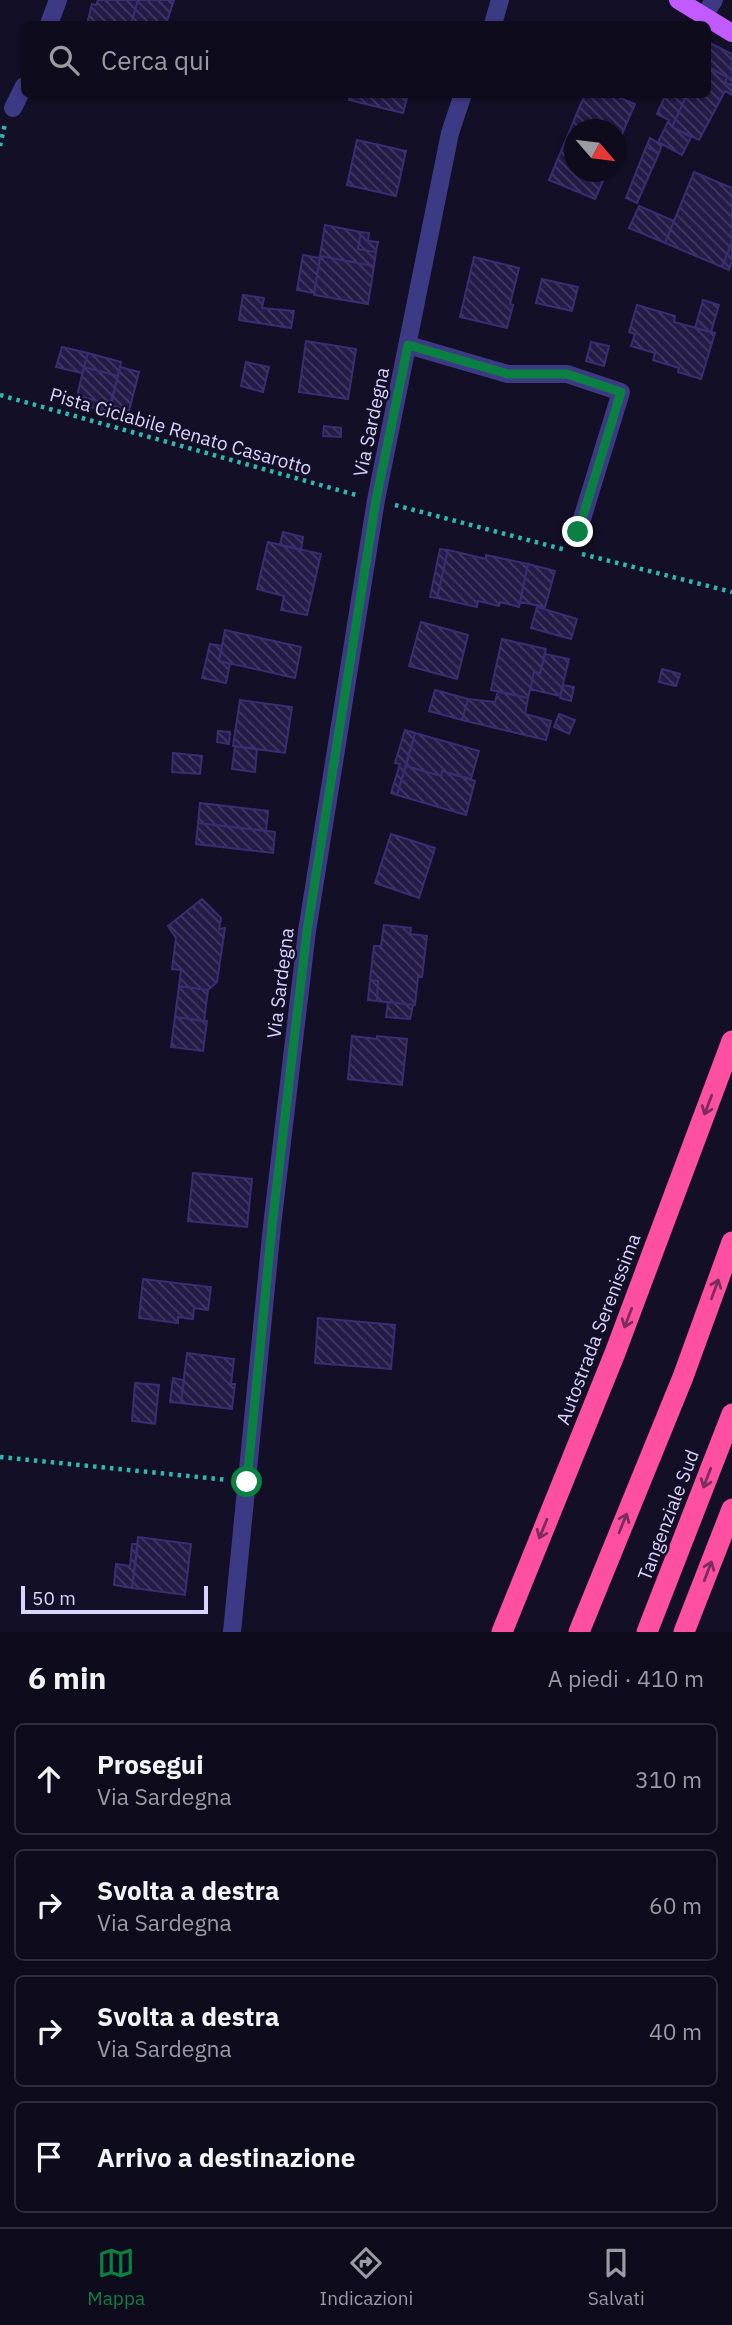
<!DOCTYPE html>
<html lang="it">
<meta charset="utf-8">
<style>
body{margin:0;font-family:"IBM Plex Sans",sans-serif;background:#171425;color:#f1f3f6}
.compass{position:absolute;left:564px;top:119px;width:63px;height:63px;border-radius:50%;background:#0e0b1c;box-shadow:0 2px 5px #0004;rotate:118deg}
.scale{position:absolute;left:21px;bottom:18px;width:187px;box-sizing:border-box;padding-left:7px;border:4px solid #d9d4ff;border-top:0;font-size:19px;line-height:24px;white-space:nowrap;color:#d9d4ff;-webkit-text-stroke:5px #130f26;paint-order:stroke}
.stop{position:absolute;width:21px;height:21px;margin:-16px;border:5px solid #0b8043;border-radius:50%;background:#fff}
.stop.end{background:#0b8043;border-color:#fff;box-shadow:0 2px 7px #0008}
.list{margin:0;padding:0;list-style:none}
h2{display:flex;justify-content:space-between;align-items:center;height:91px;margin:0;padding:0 28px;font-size:30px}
h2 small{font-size:23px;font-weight:400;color:#9b9ba3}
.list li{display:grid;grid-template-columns:46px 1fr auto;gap:21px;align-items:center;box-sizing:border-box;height:112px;margin:0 14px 14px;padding:0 14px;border:2px solid #2e2b3b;border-radius:10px}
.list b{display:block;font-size:26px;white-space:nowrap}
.list p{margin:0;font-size:23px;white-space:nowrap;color:#9b9ba3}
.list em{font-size:23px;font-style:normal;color:#9b9ba3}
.icon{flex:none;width:38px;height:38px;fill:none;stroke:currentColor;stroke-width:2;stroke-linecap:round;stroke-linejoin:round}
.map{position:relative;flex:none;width:732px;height:1632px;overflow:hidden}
.search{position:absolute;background:#0e0b1c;box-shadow:0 2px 5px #0004;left:21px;right:21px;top:21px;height:77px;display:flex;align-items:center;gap:18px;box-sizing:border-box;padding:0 24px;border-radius:10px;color:#9b9ba3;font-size:26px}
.sheet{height:595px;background:#0e0b1c}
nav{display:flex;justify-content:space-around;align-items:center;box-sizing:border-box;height:98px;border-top:2px solid #2e2b3b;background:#0e0b1c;font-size:19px;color:#9b9ba3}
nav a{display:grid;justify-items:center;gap:4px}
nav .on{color:#0b8043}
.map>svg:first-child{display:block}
.building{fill:url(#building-back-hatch);stroke:#3b2d73;stroke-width:2}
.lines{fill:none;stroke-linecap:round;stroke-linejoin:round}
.path{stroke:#2fb8b0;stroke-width:4.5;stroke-dasharray:3.5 5;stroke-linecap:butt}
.street{stroke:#3d3a85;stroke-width:18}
.primary{stroke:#c25bff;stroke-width:18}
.highway{stroke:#ff4fa3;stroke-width:21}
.oneway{stroke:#7d2c5e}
.route{stroke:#0b8043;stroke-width:9}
.labels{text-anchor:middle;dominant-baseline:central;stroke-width:5;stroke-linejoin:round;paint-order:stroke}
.street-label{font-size:19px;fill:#d9d4ff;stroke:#130f26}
</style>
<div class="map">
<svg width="732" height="1632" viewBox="0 0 732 1632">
<defs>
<pattern id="building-back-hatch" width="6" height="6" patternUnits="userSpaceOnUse" patternTransform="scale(1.75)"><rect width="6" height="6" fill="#241b47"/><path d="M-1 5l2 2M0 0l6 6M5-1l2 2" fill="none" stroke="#433b63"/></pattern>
</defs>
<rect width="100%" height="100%" fill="#130f26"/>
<path class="building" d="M98 0H138L131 24H87L92 4 96 5Z
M138 0H174L166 24H131Z
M708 42 732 54V86L725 82 727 77 708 67Z
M708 67 727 77 725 82 732 86V95L725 91 699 140 672 127 685 99 677 94H708Z
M350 94H408L403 113 349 100Z
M585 94H611L635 104 616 148V130H574V172H607L595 199 549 180Z
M666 94H677L685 99 672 127 691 137 682 155 658 142 669 120 657 114Z
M650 138 662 145 659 153 646 147Z
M357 140 406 151 396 196 347 185Z
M646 147 659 153 637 203 626 198Z
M694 172 732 188V242L722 267 665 243Z
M639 206 674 221 665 243 629 228Z
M325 225 361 232 358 249 376 252 374 266 320 256Z
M361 232 369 233 368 241 378 242 376 252 358 249Z
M732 242V261L729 270 722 267Z
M303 255 320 258 314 293 297 290Z
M320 256 374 266 368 304 314 295Z
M474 257 519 268 510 304 513 305 507 328 460 317Z
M542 279 578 287 572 311 536 303Z
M243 295 264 298 262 308 294 311 291 328 239 320Z
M703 300 719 305 711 332 695 328Z
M637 305 675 316 674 322 715 333 701 379 678 372 679 368 653 360 655 353 631 346 635 334 629 332Z
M306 341 356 349 348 399 299 392Z
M591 342 609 346 604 366 586 361Z
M62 347 88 353 82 373 56 367Z
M88 353 121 362 118 376 84 367Z
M246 362 269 367 263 392 241 386Z
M84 367 118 376 110 404 77 396Z
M120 367 139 372 129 411 111 406Z
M77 396 110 404 109 412 75 403Z
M324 426 341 428V437L323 436Z
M283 532 303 537 301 550 280 545Z
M268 542 321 554 307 615 281 610 284 596 257 589Z
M440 549 448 550 437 598 430 597Z
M448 550 486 559V555L528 564 519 607 500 602 499 606 478 601 477 607 437 598Z
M528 564 555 571 545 607 520 602Z
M537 607 577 619 571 639 531 628Z
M421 622 468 635 457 679 409 666Z
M225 630 301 647 295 678 219 661Z
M502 639 546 649 540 673 534 672 528 698 491 690Z
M210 644 222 646 219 661 230 664 226 683 202 678Z
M545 654 569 659 560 696 530 689 534 672 540 673Z
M662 669 680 674 676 686 659 682Z
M563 685 574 687 571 701 560 698Z
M435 690 468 699 462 720 429 711Z
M498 691 528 698 525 714 551 721 546 740 462 720 468 699 495 702Z
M240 700 292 707 285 753 233 746Z
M559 714 575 720 569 734 554 727Z
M405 730 415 733 397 795 391 793 400 764 395 763Z
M218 731 230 732 229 744 217 742Z
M415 733 479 751 471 779 442 771 441 776 406 766Z
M235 746 257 749 255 772 232 769Z
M173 753 202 756 200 774 172 772Z
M406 766 441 776 442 771 475 781 466 815 397 795Z
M200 803 268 811 266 831 198 823Z
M198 823 275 832 273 853 196 844Z
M391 834 435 848 419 898 375 883Z
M202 899 221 918 219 929 225 928 217 982 208 990 179 986 181 970 172 969 176 938 168 926Z
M384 925 411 928 410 934 427 936 422 977H418L415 1005 377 1001 378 981 370 980 374 946H381Z
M370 980 378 981 377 1001 368 1000Z
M179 986 208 990 204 1021 175 1017Z
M388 1002 413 1005 410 1019 386 1017Z
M175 1017 207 1021 203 1051 171 1047Z
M352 1036 377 1039V1036L407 1039 402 1085 348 1079Z
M193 1173 252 1179 247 1227 188 1221Z
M143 1279 211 1287 208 1310 194 1308 193 1319 178 1317V1323L139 1318Z
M318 1318 395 1325 391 1369 315 1363Z
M187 1353 234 1359 231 1384H235L232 1409 181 1403Z
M173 1378 184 1380 181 1403 170 1402Z
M135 1383 159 1385 155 1424 132 1421Z
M138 1537 191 1544 185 1595 132 1588Z
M132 1544H138L132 1588 114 1585 116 1564 130 1566Z"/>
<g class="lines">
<path class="path" d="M0 146 5 124
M0 395 356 495
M395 505 566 550
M582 554 732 592
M0 1457 228 1480"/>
<path class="street" d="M704 16 714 0
M49 24 58 0
M493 24 500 0
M13 108 24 86
M408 345 508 374H567L621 392 578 532
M232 1632 272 1226 307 931 376 500 450 133 463 94"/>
<path class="primary" d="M678 0 732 33"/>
<path class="highway" d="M502 1632 615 1353 732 1041
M579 1632 683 1377 732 1242
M647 1632 732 1414
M684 1632 732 1509"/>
</g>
<defs><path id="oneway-shaft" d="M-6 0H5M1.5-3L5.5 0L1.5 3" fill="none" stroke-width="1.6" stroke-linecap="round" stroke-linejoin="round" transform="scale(1.75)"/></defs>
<g class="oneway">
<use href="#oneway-shaft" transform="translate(708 1105) rotate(111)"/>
<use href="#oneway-shaft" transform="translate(715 1289) rotate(-70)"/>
<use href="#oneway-shaft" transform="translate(628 1318) rotate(111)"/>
<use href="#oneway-shaft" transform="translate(707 1478) rotate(111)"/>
<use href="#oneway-shaft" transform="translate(623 1523) rotate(-68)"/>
<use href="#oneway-shaft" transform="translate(543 1529) rotate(112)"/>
<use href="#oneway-shaft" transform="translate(708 1571) rotate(-69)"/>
</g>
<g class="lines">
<path class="route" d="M247 1482 272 1226 307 931 376 500 408 345 508 374H567L621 392 578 532"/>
</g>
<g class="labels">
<g class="street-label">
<text transform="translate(371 422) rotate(-78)">Via Sardegna</text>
<text transform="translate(181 431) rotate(16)">Pista Ciclabile Renato Casarotto</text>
<text transform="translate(280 983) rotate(-83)">Via Sardegna</text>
<text transform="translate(598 1329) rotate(-69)">Autostrada Serenissima</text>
<text transform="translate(668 1515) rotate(-69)">Tangenziale Sud</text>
</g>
</g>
</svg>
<svg class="compass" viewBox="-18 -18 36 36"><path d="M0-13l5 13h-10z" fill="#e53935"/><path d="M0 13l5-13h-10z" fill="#9b9ba3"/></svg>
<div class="scale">50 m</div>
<div class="stop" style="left:247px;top:1482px"></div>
<div class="stop end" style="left:578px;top:532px"></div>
<div class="search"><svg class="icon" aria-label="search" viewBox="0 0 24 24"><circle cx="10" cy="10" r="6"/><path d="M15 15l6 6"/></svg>Cerca qui</div>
</div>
<section class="sheet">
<h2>6 min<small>A piedi · 410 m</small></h2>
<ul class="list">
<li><svg class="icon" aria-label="ahead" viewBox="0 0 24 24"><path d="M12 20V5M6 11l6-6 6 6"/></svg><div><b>Prosegui</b><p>Via Sardegna</p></div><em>310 m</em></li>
<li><svg class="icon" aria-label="right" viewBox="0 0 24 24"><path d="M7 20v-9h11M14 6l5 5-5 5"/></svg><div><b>Svolta a destra</b><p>Via Sardegna</p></div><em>60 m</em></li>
<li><svg class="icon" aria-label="right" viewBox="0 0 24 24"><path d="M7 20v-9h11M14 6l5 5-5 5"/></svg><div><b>Svolta a destra</b><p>Via Sardegna</p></div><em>40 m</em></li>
<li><svg class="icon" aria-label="arrive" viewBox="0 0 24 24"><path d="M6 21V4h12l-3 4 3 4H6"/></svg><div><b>Arrivo a destinazione</b></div></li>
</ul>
</section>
<nav>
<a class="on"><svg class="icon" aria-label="map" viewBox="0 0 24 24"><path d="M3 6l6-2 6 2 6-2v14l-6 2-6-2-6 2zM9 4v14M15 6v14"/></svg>Mappa</a>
<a><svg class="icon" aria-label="directions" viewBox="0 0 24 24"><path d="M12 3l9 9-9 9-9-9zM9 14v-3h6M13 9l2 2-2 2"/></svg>Indicazioni</a>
<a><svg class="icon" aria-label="saved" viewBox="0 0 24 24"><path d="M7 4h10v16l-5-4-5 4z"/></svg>Salvati</a>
</nav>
